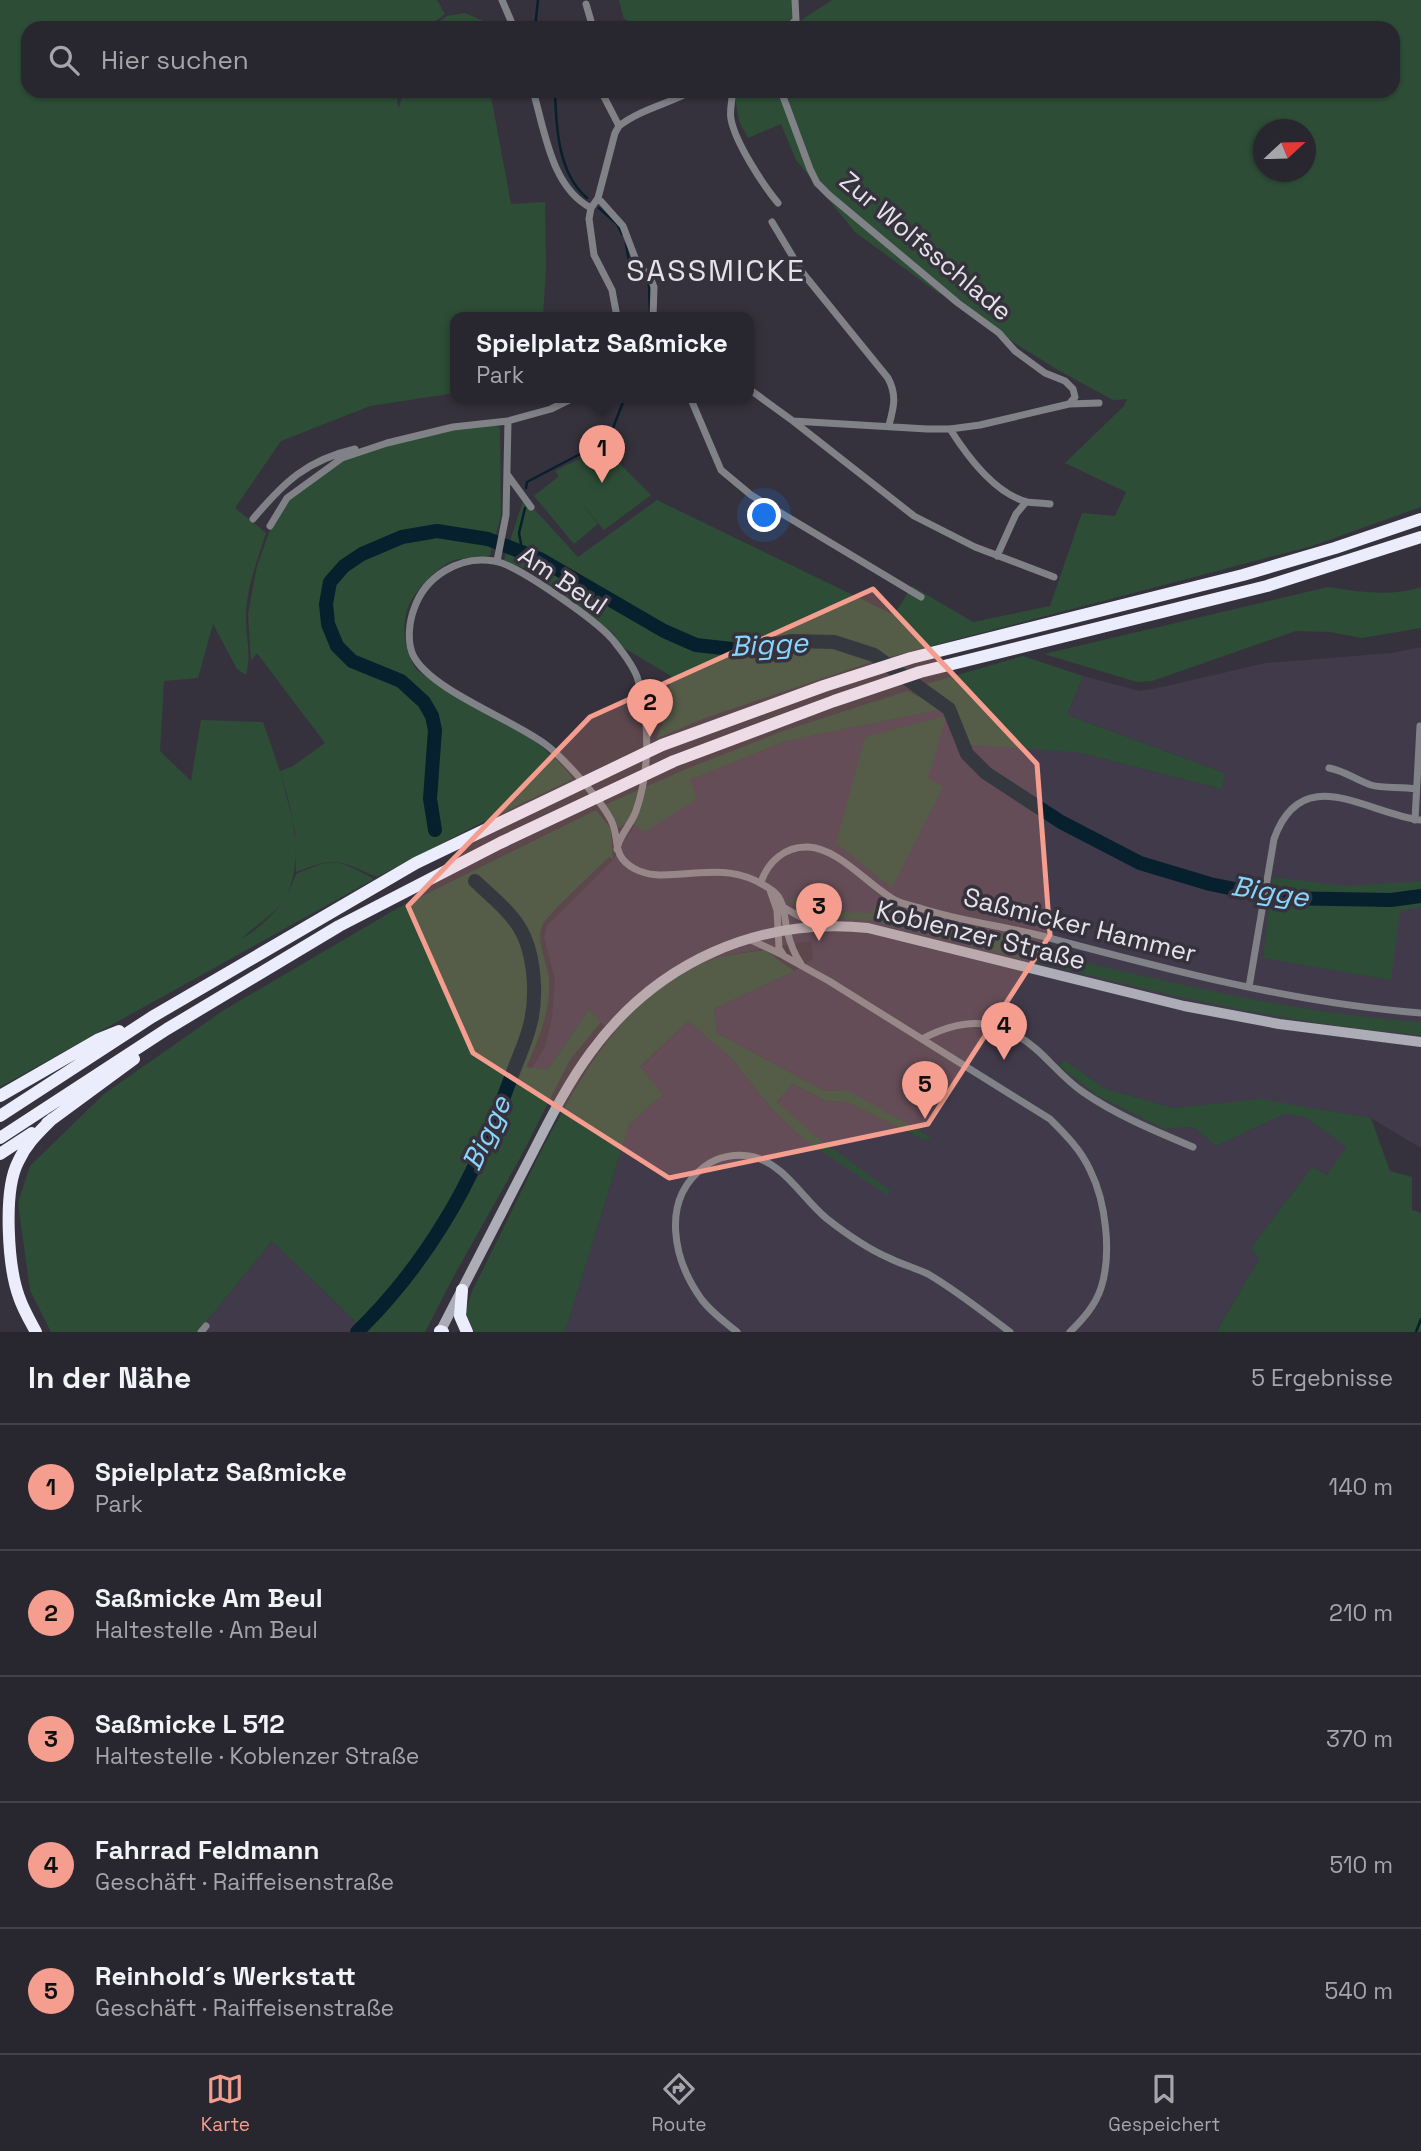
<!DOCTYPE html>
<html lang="de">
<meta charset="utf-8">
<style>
body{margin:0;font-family:"Space Grotesk",sans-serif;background:#34323a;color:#f1f3f6}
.compass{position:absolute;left:1253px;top:119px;width:63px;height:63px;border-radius:50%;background:#28262e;box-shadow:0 2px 5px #0004;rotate:68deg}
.you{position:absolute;left:765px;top:516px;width:24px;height:24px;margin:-18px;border:5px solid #fff;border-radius:50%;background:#1a73e8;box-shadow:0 0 0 10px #1a73e833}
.badge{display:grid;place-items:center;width:46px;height:46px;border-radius:50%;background:#f59d8e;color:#111;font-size:23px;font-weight:700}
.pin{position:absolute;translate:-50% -58px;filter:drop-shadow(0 2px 4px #0008)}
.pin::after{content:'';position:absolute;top:37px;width:24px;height:21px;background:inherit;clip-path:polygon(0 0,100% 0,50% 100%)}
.popup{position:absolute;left:450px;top:312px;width:304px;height:91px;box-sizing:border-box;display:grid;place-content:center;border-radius:14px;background:#28262e;filter:drop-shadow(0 2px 5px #0005);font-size:23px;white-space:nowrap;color:#a5a5aa}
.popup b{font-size:26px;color:#f1f3f6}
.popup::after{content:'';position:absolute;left:50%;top:100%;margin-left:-14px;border:14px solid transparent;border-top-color:#28262e}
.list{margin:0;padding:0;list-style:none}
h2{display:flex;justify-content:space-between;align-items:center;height:91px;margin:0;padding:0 28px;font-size:30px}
h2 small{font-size:23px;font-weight:400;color:#a5a5aa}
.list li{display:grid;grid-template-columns:46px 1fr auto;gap:21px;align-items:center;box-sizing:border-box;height:126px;padding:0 28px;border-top:2px solid #44434a}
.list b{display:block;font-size:26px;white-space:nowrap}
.list p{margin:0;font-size:23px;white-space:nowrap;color:#a5a5aa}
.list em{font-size:23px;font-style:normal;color:#a5a5aa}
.icon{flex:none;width:38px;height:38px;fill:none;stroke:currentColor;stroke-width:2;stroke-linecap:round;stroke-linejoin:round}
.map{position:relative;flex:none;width:1421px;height:1332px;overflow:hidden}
.search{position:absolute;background:#28262e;box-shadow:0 2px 5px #0004;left:21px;right:21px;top:21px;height:77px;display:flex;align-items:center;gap:18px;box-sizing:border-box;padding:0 24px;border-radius:21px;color:#a5a5aa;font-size:26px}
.sheet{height:721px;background:#28262e}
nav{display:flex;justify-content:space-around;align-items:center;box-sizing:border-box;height:98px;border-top:2px solid #44434a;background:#28262e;font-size:19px;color:#a5a5aa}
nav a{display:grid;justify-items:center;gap:4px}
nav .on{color:#f59d8e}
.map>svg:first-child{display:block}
.built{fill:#413a4b}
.green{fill:#2e4d37;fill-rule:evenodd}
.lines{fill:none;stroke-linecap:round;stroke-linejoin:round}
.stream{stroke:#07202d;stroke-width:2.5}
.river{stroke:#07202d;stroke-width:14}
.street{stroke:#818287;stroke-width:7}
.secondary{stroke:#acadb6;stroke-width:10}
.highway{stroke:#ebedfc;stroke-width:12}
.marked{fill:#f59d8e;fill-opacity:0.2;stroke:#f59d8e;stroke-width:5;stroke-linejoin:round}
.labels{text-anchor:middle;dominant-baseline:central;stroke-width:7;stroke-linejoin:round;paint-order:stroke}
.street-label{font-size:26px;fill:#e5e2e9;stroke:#36323d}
.water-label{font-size:28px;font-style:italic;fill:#88d5fe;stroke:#36323d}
.quarter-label{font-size:30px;letter-spacing:2px;fill:#e5e2e9;stroke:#36323d}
</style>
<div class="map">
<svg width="1421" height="1332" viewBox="0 0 1421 1332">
<rect width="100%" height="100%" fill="#36323d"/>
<path class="built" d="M1421 647V1148L1371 1118 1260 1100 1174 1108 1106 1089 1064 1060 1059 1066 1096 1095 1164 1129 1193 1127 1216 1146 1285 1114 1305 1117 1348 1147 1327 1175 1312 1167 1251 1248 1259 1259 1216 1332H565L629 1125 663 1094 640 1068 688 1021 731 1058 771 1108 802 1138H818L777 1103 793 1084 826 1101 847 1102 924 1140 847 1090 825 1091 717 1033 714 1009 794 971 813 959 811 941 727 955 653 993 612 1034 589 1009 548 1069 532 1068 544 1049 552 1018 555 980 544 937 547 926 613 860 635 824 645 832 690 780 786 741 954 707 1077 752 1222 789 1225 773 1067 715 1083 676 1139 691 1158 688 1266 663 1392 653Z
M272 1241 359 1325 351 1332H198Z"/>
<path class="green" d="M0 0H437L445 14 426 28H28V91H400L397 102 399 108 404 91H490L511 204 545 202 546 268 543 317H455V393L370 406 281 441 235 508 266 533C258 558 247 586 246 614 245 635 252 654 246 675L237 669 213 624 198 678 164 681 160 751 191 781 201 720 263 722C279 770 311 844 287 894 277 914 255 925 241 939 266 925 287 902 296 874 335 857 337 859 374 879L0 1087Z
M619 0H794L795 20 782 27 645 28 624 19Z
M832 0H1421V507L1312 546 874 661 705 718 656 739 666 714 671 676 621 646 614 634 531 571 504 560 524 498 578 557 657 500 894 615 912 586 973 622 1050 606 1082 513 1115 516 1126 492 1065 463 1124 406 1127 399 1113 400 1058 370 1016 344 924 271 938 288 941 295 855 232 796 160 781 124 748 138 739 121 734 91H1393V28H789ZM1264 130H1306V172H1264Z
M465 13 500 28H430L447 16Z
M493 424 500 428 501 516 490 555C477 561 461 555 448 563 434 571 417 589 410 603 400 622 404 654 417 670 468 707 535 727 573 779L479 824 377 877C338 860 337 856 296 872L295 830 280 771 293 766 325 743 257 653 251 661 248 614 257 566 271 527 288 499 343 459 387 445 453 429Z
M603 447 651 495 604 530 577 498 598 524 574 544 534 496 559 476 555 471Z
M1328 587C1359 592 1391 597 1421 587V628L1362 638 1330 632 1296 631 1152 681 1137 682 1044 654Z
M1023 656 1083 676 1067 715 1225 773 1222 789 1077 752 971 745 954 707 919 686Z
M907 691 944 709 786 741 690 780 697 799 645 832 629 821 619 828 602 806 686 769 783 731Z
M946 716 928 778 943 787 892 888 836 843 865 737Z
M596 810 611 829 613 860 609 857C598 868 545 917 542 926 536 943 547 961 549 979 551 1009 539 1040 526 1067L548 1069 589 1009 601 1022 570 1060 519 1160 455 1274 425 1332H367L398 1290 393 1287 379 1305 359 1325 272 1241 198 1332H51L30 1290 18 1203 30 1166 104 1094 224 1010 396 909Z
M1273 877 1347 886 1421 881V907L1400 911 1391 980 1263 958Z
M798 897 803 906 817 911 871 913 880 899 925 917 1021 940 1020 947C1153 978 1285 1013 1421 1022V1035C1235 1020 1053 964 872 921 843 918 810 920 787 901Z
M765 950 794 971 714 1009 717 1033 825 1091 847 1090 932 1138 924 1140 847 1102 826 1101 793 1084 777 1102 818 1138 891 1191 887 1195 802 1138 771 1108 731 1058 688 1021 640 1067 663 1094 629 1125 565 1332H474L465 1312 473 1289C495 1246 516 1202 537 1159 576 1085 617 1003 697 965 719 955 742 953 765 950Z
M1064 1060 1106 1089 1174 1108 1260 1099 1371 1118 1390 1171 1412 1177V1210L1421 1213V1332H1216L1259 1259 1251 1248 1312 1167 1327 1175 1347 1147 1305 1117 1285 1114 1216 1146 1193 1127 1164 1129 1096 1095 1059 1066Z"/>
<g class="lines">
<path class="stream" d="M535 28 538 0
M555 91C556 126 558 174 587 198
M599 208 617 224 622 234
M626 243 629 262 645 277 649 286 650 312
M526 488 527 482 601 443 611 433 625 397
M519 551 521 544 519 533 525 508
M1416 1332 1421 1319"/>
<path class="river" d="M435 830 430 799 435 730 432 716 424 702 401 681 352 661 337 646 328 624 326 604 330 582 344 566 362 554 402 537 437 531 488 539 540 559 664 631 696 645 741 650 792 641 834 642 874 655 949 709 967 754 986 773 1061 822 1140 863 1210 884 1278 898 1391 900 1421 896
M357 1332C390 1300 419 1263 443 1224 472 1178 493 1126 512 1075 518 1058 526 1042 530 1025 537 999 535 961 524 936 514 914 493 898 475 881"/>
<path class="street" d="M502 0 514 28
M586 4 593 28
M787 28 796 20 795 0
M533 91C545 131 551 187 591 208
M601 91 619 126 615 133 598 198 591 208 589 219 594 255 612 290 617 317
M732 91C733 100 729 110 731 119 735 142 763 185 778 203
M619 126C641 109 668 104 692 91
M598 198 623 226 637 263 650 277 654 287 653 317
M772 222 802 272 888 378C897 395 894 407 889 425
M749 389 793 421 927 429H950L980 425 1069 404 1075 397 1073 389 1065 381 1045 373 1015 351 999 333 958 303 829 195 817 183 810 169 781 91
M690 397 721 470 751 495 921 597
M1069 404 1099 403
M793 421 914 516 975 547 1054 577
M950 429C967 456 994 493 1027 502 1034 503 1043 503 1050 504
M507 474 531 507
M253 519C284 482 307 460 355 449
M270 526 287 498 342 458 387 443 453 427 508 421
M997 556 1016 514 1026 502
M497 561 506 515 508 421 551 409 575 397
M1329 768C1345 771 1356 780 1371 785 1384 789 1401 786 1416 789
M1415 820 1420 726
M617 849C620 834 631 825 636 811 650 771 650 721 638 680 635 667 621 650 613 640 597 621 517 564 494 561 460 555 425 576 414 609 409 622 407 642 413 655 430 690 512 719 545 744 564 758 600 799 611 820 621 839 610 856 635 869 650 877 666 875 682 874 718 871 743 869 773 891 785 900 784 917 787 930 790 943 794 954 801 964
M761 882C768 862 785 846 808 847 838 848 867 884 893 899 901 904 913 906 923 909 961 921 1003 926 1042 936 1166 969 1292 1003 1421 1013
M770 890 777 910 779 948 784 956 829 981 1050 1119C1066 1135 1081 1150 1090 1170 1106 1202 1112 1254 1101 1288 1095 1306 1083 1319 1070 1332
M783 907 804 919 828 923
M749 939 783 955
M1249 987 1274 839C1302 759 1369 815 1421 820
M922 1039C964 1017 999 1017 1036 1049 1052 1063 1065 1080 1083 1092 1116 1115 1155 1131 1193 1147
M201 1332 206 1326
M737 1332C725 1322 712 1313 702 1300 673 1260 660 1200 704 1167 717 1156 738 1153 754 1157 785 1165 802 1198 826 1218 845 1233 866 1248 889 1258 901 1264 915 1268 928 1274 957 1291 983 1312 1010 1332"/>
<path class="secondary" d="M440 1332C466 1282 492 1232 518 1181 541 1138 562 1091 591 1052 657 962 758 917 868 928L1184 1006 1279 1024 1421 1042"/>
<path class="highway" d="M0 1096 99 1039 119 1031
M0 1116 152 1017 416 863 662 745 824 686 911 658 1243 575 1335 548 1421 519
M47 1123 134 1059
M0 1138 167 1029 339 926 500 843 674 761 834 701 920 672 1267 586 1421 537
M0 1154 32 1133
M462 1290 460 1316 467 1332
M440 1331 443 1332
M36 1332C30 1321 23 1309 19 1297 8 1267 3 1191 18 1162 26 1144 38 1133 52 1119"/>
</g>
<path class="marked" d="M873 589 1037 764 1050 935 928 1124 669 1178 473 1053 408 906 590 717Z"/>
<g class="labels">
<g class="street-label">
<text transform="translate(926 246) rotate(40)">Zur Wolfsschlade</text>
<text transform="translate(563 580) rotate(34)">Am Beul</text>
<text transform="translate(1080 925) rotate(14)">Saßmicker Hammer</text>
<text transform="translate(981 935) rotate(14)">Koblenzer Straße</text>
</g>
<g class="water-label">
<text transform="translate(769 644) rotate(-3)">Bigge</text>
<text transform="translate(1270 891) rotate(9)">Bigge</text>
<text transform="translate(486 1133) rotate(-65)">Bigge</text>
</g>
<g class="quarter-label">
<text x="716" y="270">SASSMICKE</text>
</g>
</g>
</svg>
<svg class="compass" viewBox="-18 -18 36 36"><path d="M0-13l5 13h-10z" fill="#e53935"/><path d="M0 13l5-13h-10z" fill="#a5a5aa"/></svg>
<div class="you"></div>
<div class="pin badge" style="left:602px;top:483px">1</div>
<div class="popup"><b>Spielplatz Saßmicke</b>Park</div>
<div class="pin badge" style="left:650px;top:737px">2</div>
<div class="pin badge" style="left:819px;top:941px">3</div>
<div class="pin badge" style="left:1004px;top:1060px">4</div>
<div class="pin badge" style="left:925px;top:1119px">5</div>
<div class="search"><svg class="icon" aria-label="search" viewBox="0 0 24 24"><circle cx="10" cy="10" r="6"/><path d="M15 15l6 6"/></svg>Hier suchen</div>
</div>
<section class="sheet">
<h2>In der Nähe<small>5 Ergebnisse</small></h2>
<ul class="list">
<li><span class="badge">1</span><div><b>Spielplatz Saßmicke</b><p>Park</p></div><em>140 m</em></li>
<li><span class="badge">2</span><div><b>Saßmicke Am Beul</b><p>Haltestelle · Am Beul</p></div><em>210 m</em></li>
<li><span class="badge">3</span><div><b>Saßmicke L 512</b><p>Haltestelle · Koblenzer Straße</p></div><em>370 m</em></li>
<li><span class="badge">4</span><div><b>Fahrrad Feldmann</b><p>Geschäft · Raiffeisenstraße</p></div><em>510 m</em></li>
<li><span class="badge">5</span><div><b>Reinhold´s Werkstatt</b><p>Geschäft · Raiffeisenstraße</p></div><em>540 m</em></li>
</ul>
</section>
<nav>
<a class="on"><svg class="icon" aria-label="map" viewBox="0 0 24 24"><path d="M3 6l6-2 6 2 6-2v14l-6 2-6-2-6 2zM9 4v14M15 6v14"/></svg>Karte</a>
<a><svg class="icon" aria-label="directions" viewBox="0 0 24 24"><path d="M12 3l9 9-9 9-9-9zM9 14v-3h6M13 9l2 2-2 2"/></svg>Route</a>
<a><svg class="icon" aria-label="saved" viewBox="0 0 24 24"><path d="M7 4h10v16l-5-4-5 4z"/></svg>Gespeichert</a>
</nav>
